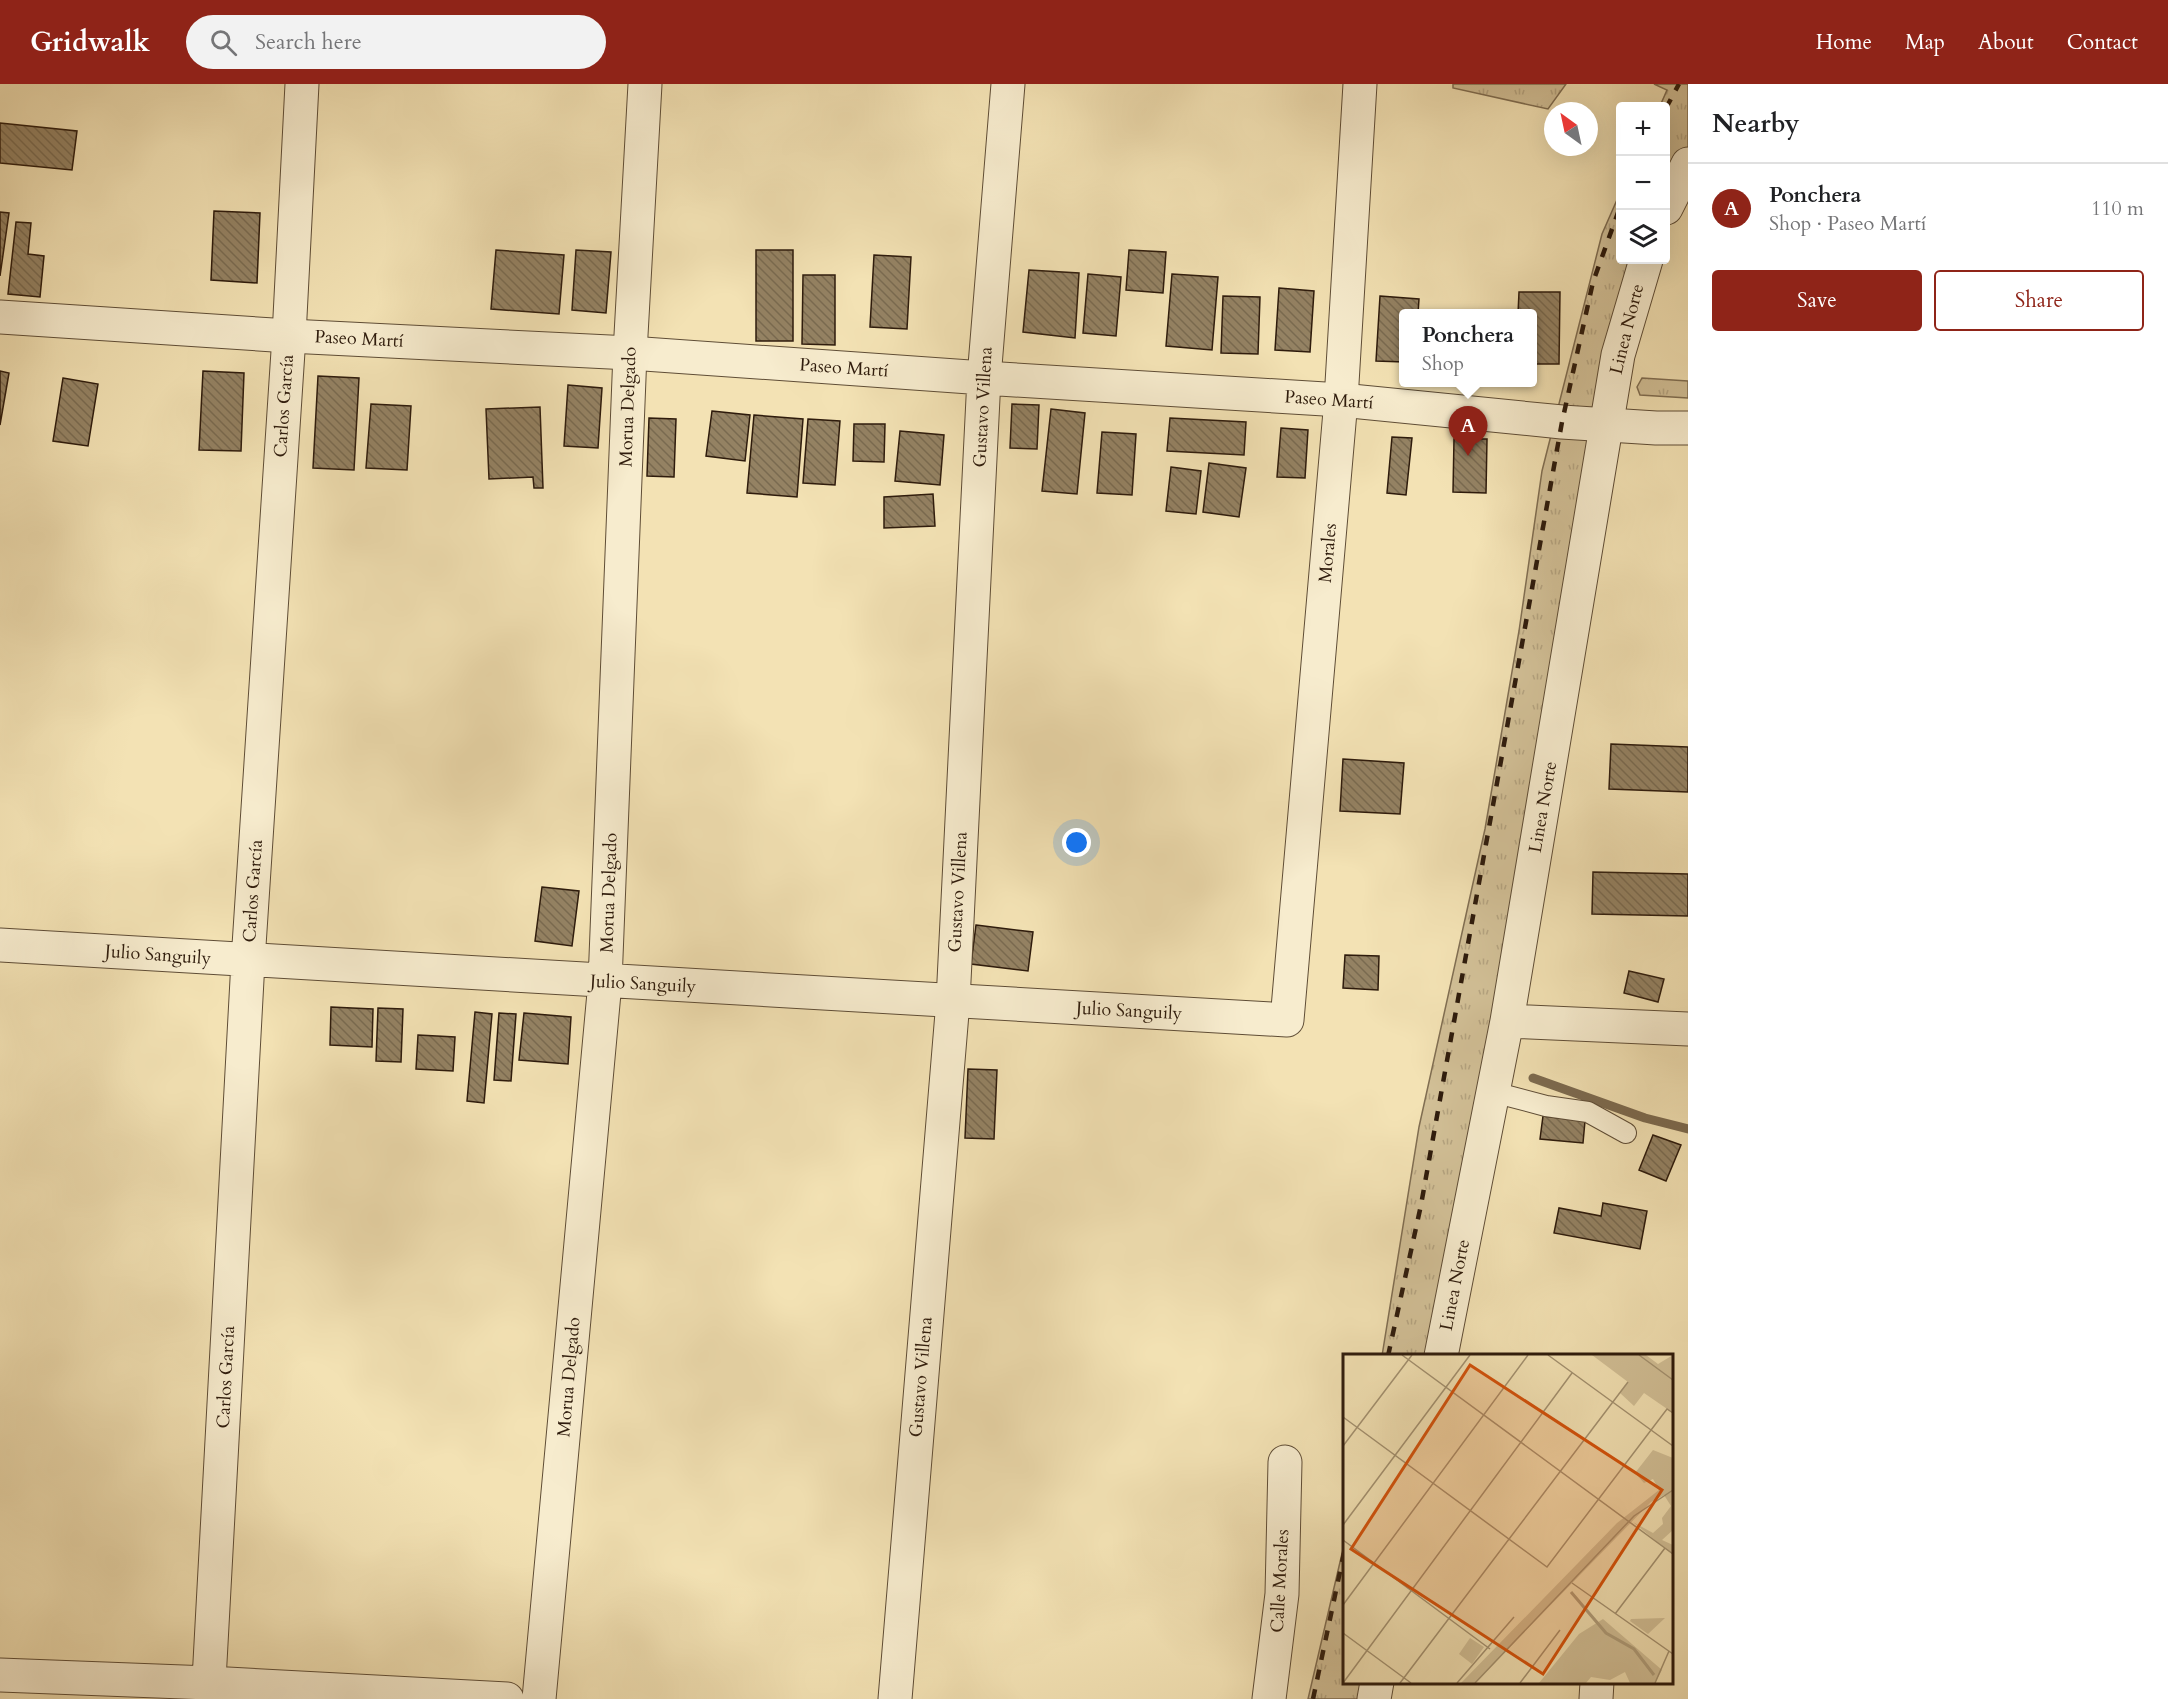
<!DOCTYPE html>
<meta charset="utf-8">
<style>
body{margin:0;font-family:Cardo,serif;background:#f2f2f2;color:#202124}
.controls{position:absolute;right:18px;top:18px;display:grid;overflow:hidden;border-radius:6px;box-shadow:0 6px 24px #0002}
.controls button{width:54px;height:54px;display:grid;place-items:center;padding:0;border:0;border-bottom:2px solid #e0e0e0;background:#fff;color:#202124;font:30px sans-serif}
.compass{position:absolute;left:1544px;top:18px;width:54px;height:54px;border-radius:50%;background:#fff;box-shadow:0 6px 24px #0002;rotate:327deg}
.you{position:absolute;left:1077px;top:759px;width:21px;height:21px;margin:-15px;border:4px solid #fff;border-radius:50%;background:#1a73e8;box-shadow:0 0 0 9px #1a73e833}
.badge{display:grid;place-items:center;width:39px;height:39px;border-radius:50%;background:#8f2418;color:#fff;font-size:20px;font-weight:700}
.pin{position:absolute;translate:-50% -50px;filter:drop-shadow(0 2px 3px #0008)}
.pin::after{content:'';position:absolute;top:32px;width:21px;height:18px;background:inherit;clip-path:polygon(0 0,100% 0,50% 100%)}
.popup{position:absolute;left:1399px;top:225px;width:138px;height:78px;box-sizing:border-box;display:grid;place-content:center;border-radius:6px;background:#fff;filter:drop-shadow(0 2px 4px #0005);font-size:20px;white-space:nowrap;color:#757577}
.popup b{font-size:22px;color:#202124}
.popup::after{content:'';position:absolute;left:50%;top:100%;margin-left:-12px;border:12px solid transparent;border-top-color:#fff}
.list{margin:0;padding:0;list-style:none}
h2{display:flex;justify-content:space-between;align-items:center;height:78px;margin:0;padding:0 24px;font-size:26px}
h2 small{font-size:20px;font-weight:400;color:#757577}
.list li{display:grid;grid-template-columns:39px 1fr auto;gap:18px;align-items:center;box-sizing:border-box;height:90px;padding:0 24px;border-top:2px solid #e0e0e0}
.list b{display:block;font-size:22px;white-space:nowrap}
.list p{margin:0;font-size:20px;white-space:nowrap;color:#757577}
.list em{font-size:20px;font-style:normal;color:#757577}
.actions{display:flex;gap:12px;padding:18px 24px}
.actions a{flex:1;padding:14px 0;border:2px solid #8f2418;border-radius:6px;text-align:center;font-size:21px;color:#8f2418}
.actions .main{background:#8f2418;color:#fff}
.icon{flex:none;width:33px;height:33px;fill:none;stroke:currentColor;stroke-width:2;stroke-linecap:round;stroke-linejoin:round}
.map{position:relative;flex:none;width:1688px;height:1615px;overflow:hidden}
header{display:flex;align-items:center;gap:36px;box-sizing:border-box;height:84px;padding:0 30px;background:#8f2418;color:#fff}
header strong{font-size:28px}
nav{display:flex;gap:33px;margin-inline-start:auto;font-size:21px}
.search{width:420px;height:54px;background:#f2f2f2;display:flex;align-items:center;gap:15px;box-sizing:border-box;padding:0 21px;border-radius:33px;color:#757577;font-size:22px}
main{display:flex}
aside{flex:1;background:#fff}
.map>svg:first-child{display:block}
.grass{fill:url(#grass-tufts);stroke:#806e52;stroke-width:1.5}
.lines{fill:none;stroke-linecap:round;stroke-linejoin:round}
.stream{stroke:#7c6a4f;stroke-width:9}
.building{fill:url(#building-back-hatch);stroke:#2e1b0c;stroke-width:1.5}
.service-casing{stroke:#5f4d36;stroke-width:22}
.minor-casing{stroke:#5f4d36;stroke-width:35}
.tertiary-casing{stroke:#5f4d36;stroke-width:35}
.service{stroke:#f7ecce;stroke-width:20}
.minor{stroke:#f7ecce;stroke-width:33}
.tertiary{stroke:#f7ecce;stroke-width:33}
.rail{stroke:#2e1b0c;stroke-width:4.5;stroke-dasharray:10 10;stroke-linecap:butt}
.labels{text-anchor:middle;dominant-baseline:central;stroke-width:5;stroke-linejoin:round;paint-order:stroke}
.street-label{font-size:18px;fill:#2e1b0c;stroke:#f7ecce}
.inset-river{fill:none;stroke:#b09e7b;stroke-width:3}
.inset-road{fill:none;stroke:#a49271;stroke-width:1.5}
.view{fill:#d5530c;fill-opacity:0.15;stroke:#d5530c;stroke-width:3}
.inset-edge{fill:none;stroke:#2e1b0c;stroke-width:3}
</style>
<header>
<strong>Gridwalk</strong>
<div class="search"><svg class="icon" aria-label="search" viewBox="0 0 24 24"><circle cx="10" cy="10" r="6"/><path d="M15 15l6 6"/></svg>Search here</div>
<nav><a>Home</a><a>Map</a><a>About</a><a>Contact</a></nav>
</header>
<main>
<div class="map">
<svg width="1688" height="1615" viewBox="0 0 1688 1615">
<defs>
<pattern id="grass-tufts" width="24" height="20" patternUnits="userSpaceOnUse" patternTransform="scale(1.5)"><rect width="24" height="20" fill="#d2c097"/><path d="M3 7l-1-3M5 7V3M7 7l1-3M15 17l-1-3M17 17v-4M19 17l1-3" fill="none" stroke="#b5a481"/></pattern>
<pattern id="building-back-hatch" width="6" height="6" patternUnits="userSpaceOnUse" patternTransform="scale(1.5)"><rect width="6" height="6" fill="#948263"/><path d="M-1 5l2 2M0 0l6 6M5-1l2 2" fill="none" stroke="#796a50"/></pattern>
</defs>
<rect width="100%" height="100%" fill="#f3e2b4"/>
<filter id="stains"><feTurbulence type="fractalNoise" baseFrequency=".00333" numOctaves="4"/><feColorMatrix values="0 0 0 0 .2 0 0 0 0 .09 0 0 0 0 .02 0 0 0 .5 -.17"/></filter>
<radialGradient id="worn" r=".72"><stop offset=".6" stop-color="#630" stop-opacity="0"/><stop offset="1" stop-color="#630" stop-opacity=".3"/></radialGradient>
<path class="grass" d="M1453 0H1566L1548 25 1453 4Z
M1654 0H1688V79L1666 122V22H1660L1667 6Z
M1620 109V176H1642L1441 1271 1382 1272 1419 1043 1485 745 1519 547 1542 387 1602 150Z
M1642 294 1688 297V314L1640 311 1637 303Z
M1344 1461V1598L1377 1599 1374 1615H1308Z"/>
<g class="lines">
<path class="stream" d="M1533 994 1645 1034 1688 1045"/>
</g>
<path class="building" d="M0 39 77 47 72 86 0 79Z
M214 127 260 129 257 199 211 196Z
M0 128 9 129 0 192Z
M16 138 31 139 28 170 44 172 40 213 8 210Z
M496 166 564 171 559 230 491 225Z
M576 166 611 168 606 229 572 226Z
M756 166H793V257H756Z
M1129 166 1166 168 1163 209 1126 206Z
M874 171 911 173 907 245 870 243Z
M1029 186 1079 189 1075 254 1023 248Z
M1088 190 1121 193 1116 252 1083 249Z
M1172 190 1218 193 1212 266 1166 262Z
M803 191H835V261L802 260Z
M1279 204 1314 207 1310 268 1275 266Z
M1519 208H1560L1559 280H1532V230H1518Z
M1223 212 1260 213 1258 270 1221 269Z
M1380 212 1419 215 1418 230H1404V278L1376 277Z
M0 287 9 289 0 341Z
M203 287 244 289 241 367 199 366Z
M318 292 359 294 354 386 313 384Z
M63 294 98 300 88 362 53 357Z
M568 301 602 304 598 364 564 362Z
M371 320 411 322 407 386 366 384Z
M1012 320 1039 321 1037 365 1010 364Z
M540 323 543 404H534L533 393 489 395 486 325Z
M1051 325 1085 329 1077 410 1042 407Z
M712 327 750 331 745 377 706 372Z
M754 331 803 335 797 413 747 409Z
M649 334 676 335 674 393 647 392Z
M1170 334 1246 338 1244 371 1167 367Z
M808 335 840 337 835 401 803 399Z
M854 340H885L884 378 853 377Z
M1281 344 1308 346 1305 394 1277 393Z
M900 347 944 351 940 401 895 397Z
M1102 348 1136 350 1132 411 1097 409Z
M1392 353 1412 354 1406 411 1387 409Z
M1454 355H1487L1486 409 1453 408Z
M1209 379 1246 384 1239 433 1203 428Z
M1171 383 1201 387 1196 430 1166 427Z
M933 410 935 442 884 444V413Z
M1611 660 1688 663V708L1609 705Z
M1343 675 1404 679 1400 730 1340 727Z
M1593 788 1688 790V832L1592 830Z
M542 803 579 807 572 862 535 857Z
M976 841 1033 848 1028 887 971 880Z
M1345 871 1379 872 1378 906 1343 904Z
M1629 887 1664 895 1658 918 1624 909Z
M331 923 373 925 372 963 330 961Z
M378 924 403 925 401 978 376 977Z
M475 928 492 930 484 1019 467 1017Z
M499 929 516 930 511 997 494 996Z
M524 929 571 933 568 980 519 976Z
M418 951 455 953 453 987 416 985Z
M968 985 997 986 994 1055 965 1054Z
M1543 1032 1585 1037 1583 1059 1540 1055Z
M1653 1051 1681 1061 1666 1097 1639 1086Z
M1603 1119 1647 1127 1640 1165 1554 1149 1559 1124 1601 1132Z"/>
<g class="lines">
<g class="service-casing">
<path id="service" d="M1493 1008 1546 1022 1588 1028 1626 1049"/>
</g>
<g class="minor-casing">
<path id="minor" d="M1666 124 1688 80
M984 294 1008 0
M0 861 1287 936 1341 316 1360 0
M1507 937 1688 945
M1441 1272 1507 937 1618 271 1646 176
M0 1591 209 1599 507 1615
M208 1615 248 877 289 252 302 0
M539 1615 605 898 630 269 645 0
M1269 1615 1282 1510 1285 1378
M1374 1615 1377 1598
M1596 1615 1597 1598"/>
</g>
<g class="tertiary-casing">
<path id="tertiary" d="M0 233 289 252 630 269 984 294 1341 316 1562 338 1656 344H1688
M895 1615 953 917 984 294"/>
</g>
<use href="#service" class="service"/>
<use href="#minor" class="minor"/>
<use href="#tertiary" class="tertiary"/>
<path class="rail" d="M1666 24 1679 0
M1388 1272 1421 1121 1562 338 1593 198 1620 123
M1313 1615 1344 1469"/>
</g>
<g class="labels">
<g class="street-label">
<text transform="translate(1627 245) rotate(-76)">Linea Norte</text>
<text transform="translate(359 255) rotate(3)">Paseo Martí</text>
<text transform="translate(844 284) rotate(4)">Paseo Martí</text>
<text transform="translate(1329 316) rotate(4)">Paseo Martí</text>
<text transform="translate(284 322) rotate(-86)">Carlos García</text>
<text transform="translate(628 323) rotate(-88)">Morua Delgado</text>
<text transform="translate(983 323) rotate(-87)">Gustavo Villena</text>
<text transform="translate(1328 469) rotate(-85)">Morales</text>
<text transform="translate(1543 723) rotate(-80)">Linea Norte</text>
<text transform="translate(253 807) rotate(-86)">Carlos García</text>
<text transform="translate(958 808) rotate(-87)">Gustavo Villena</text>
<text transform="translate(609 809) rotate(-88)">Morua Delgado</text>
<text transform="translate(158 871) rotate(4)">Julio Sanguily</text>
<text transform="translate(643 900) rotate(3)">Julio Sanguily</text>
<text transform="translate(1129 927) rotate(3)">Julio Sanguily</text>
<text transform="translate(1455 1201) rotate(-79)">Linea Norte</text>
<text transform="translate(226 1293) rotate(-87)">Carlos García</text>
<text transform="translate(569 1293) rotate(-85)">Morua Delgado</text>
<text transform="translate(921 1293) rotate(-85)">Gustavo Villena</text>
<text transform="translate(1280 1497) rotate(-87)">Calle Morales</text>
</g>
</g>
<g transform="translate(1343 1270)">
<rect width="330" height="330" fill="#f3e2b4"/>
<path d="M249 1H303L315 10 330 1V59L301 39 291 52 277 39 285 28ZM310 96 330 104V176L319 186 330 191V201L290 168 310 179 320 170 319 164 328 152 321 141 308 148 132 329H118L274 169 316 136 310 125 301 129 292 119ZM322 264 305 280 287 267 288 265ZM260 265 319 316 312 329H287L282 318 267 326 248 323 243 329H196L236 280ZM127 284 141 293 129 310 116 300Z" fill="#d2c097"/>
<path class="inset-river" d="M228 238 263 279 291 295 311 321"/>
<path class="inset-road" d="M59 1 330 200M205 1 330 92M296 1 330 26M0 63 204 213 324 55 330 59M0 92 69 1M0 171 127 1M0 186 147 295M229 229 330 300M0 251 185 1M272 260 322 194M0 279 68 329M0 329 229 19M57 329 285 28M114 329 171 263M132 329 291 162 330 136M177 329 217 276M312 329 326 297"/>
<path class="view" d="M127 11 319 136 200 320 8 195Z"/>
<rect width="330" height="330" class="inset-edge"/>
</g>
<rect width="100%" height="100%" filter="url(#stains)"/>
<rect width="100%" height="100%" fill="url(#worn)"/>
</svg>
<div class="controls">
<button>+</button>
<button>−</button>
<button><svg class="icon" aria-label="layers" viewBox="0 0 24 24"><path d="M12 4l9 5-9 5-9-5zM3 14l9 5 9-5"/></svg></button>
</div>
<svg class="compass" viewBox="-18 -18 36 36"><path d="M0-13l5 13h-10z" fill="#e53935"/><path d="M0 13l5-13h-10z" fill="#757577"/></svg>
<div class="you"></div>
<div class="pin badge" style="left:1468px;top:372px">A</div>
<div class="popup"><b>Ponchera</b>Shop</div>
</div>
<aside>
<h2>Nearby<small></small></h2>
<ul class="list">
<li><span class="badge">A</span><div><b>Ponchera</b><p>Shop · Paseo Martí</p></div><em>110 m</em></li>
</ul>
<div class="actions"><a class="main">Save</a><a>Share</a></div>
</aside>
</main>
